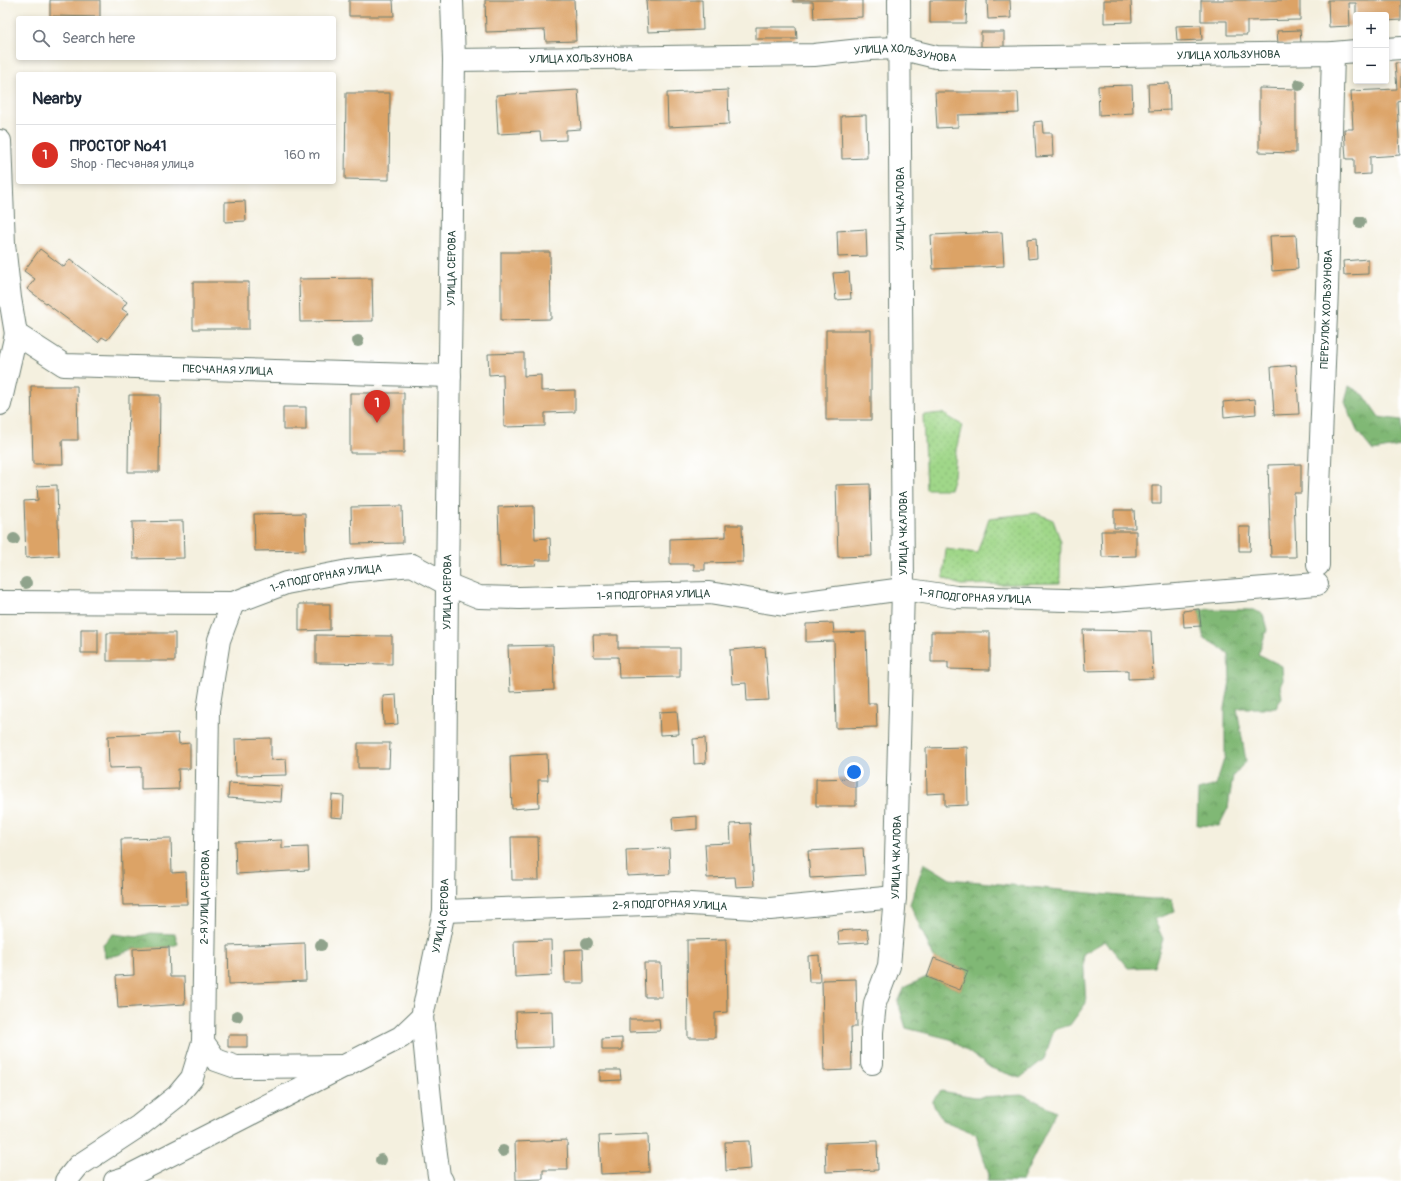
<!DOCTYPE html>
<meta charset="utf-8">
<style>
body{margin:0;font-family:Pangolin,sans-serif;background:#f2f2f3;color:#1f2937}
.controls{position:absolute;right:12px;top:12px;display:grid;overflow:hidden;border-radius:4px;box-shadow:0 2px 6px #0003}
.controls button{width:36px;height:36px;display:grid;place-items:center;padding:0;border:0;border-bottom:1px solid #e0e1e3;background:#fff;color:#1f2937;font:20px sans-serif}
.you{position:absolute;left:854px;top:772px;width:14px;height:14px;margin:-10px;border:3px solid #fff;border-radius:50%;background:#1a73e8;box-shadow:0 0 0 6px #1a73e833}
.badge{display:grid;place-items:center;width:26px;height:26px;border-radius:50%;background:#d93025;color:#fff;font-size:13px;font-weight:700}
.pin{position:absolute;translate:-50% -33px;filter:drop-shadow(0 1px 2px #0008)}
.pin::after{content:'';position:absolute;top:21px;width:14px;height:12px;background:inherit;clip-path:polygon(0 0,100% 0,50% 100%)}
.list{margin:0;padding:0;list-style:none}
h2{display:flex;justify-content:space-between;align-items:center;height:52px;margin:0;padding:0 16px;font-size:17px}
h2 small{font-size:13px;font-weight:400;color:#747a83}
.list li{display:grid;grid-template-columns:26px 1fr auto;gap:12px;align-items:center;box-sizing:border-box;height:60px;padding:0 16px;border-top:1px solid #e0e1e3}
.list b{display:block;font-size:15px;white-space:nowrap}
.list p{margin:0;font-size:13px;white-space:nowrap;color:#747a83}
.list em{font-size:13px;font-style:normal;color:#747a83}
.icon{flex:none;width:22px;height:22px;fill:none;stroke:currentColor;stroke-width:2;stroke-linecap:round;stroke-linejoin:round}
.map{position:relative;flex:none;width:1401px;height:1181px;overflow:hidden}
.search{position:absolute;background:#fff;box-shadow:0 2px 6px #0003;left:16px;top:16px;width:320px;height:44px;display:flex;align-items:center;gap:10px;box-sizing:border-box;padding:0 14px;border-radius:4px;color:#747a83;font-size:15px}
.panel{position:absolute;background:#fff;box-shadow:0 2px 6px #0003;left:16px;top:72px;width:320px;height:112px;border-radius:4px}
.map>svg:first-child{display:block}
.grass{fill:url(#grass-dots);stroke:#608a5e}
.forest{fill:url(#forest-crowns);stroke:#507a54}
.building{fill:#dca366}
.lines{fill:none;stroke-linecap:round;stroke-linejoin:round}
.minor-casing{stroke:#6a7c70;stroke-width:24}
.minor{stroke:#fff;stroke-width:22}
.tree{fill:#90a38c}
.labels{text-anchor:middle;dominant-baseline:central;stroke-width:3;stroke-linejoin:round;paint-order:stroke}
.street-label{font-size:11px;fill:#1f3d34;stroke:#fff}
</style>
<div class="map">
<svg width="1401" height="1181" viewBox="0 0 1401 1181">
<defs>
<pattern id="grass-dots" width="8" height="8" patternUnits="userSpaceOnUse"><rect width="8" height="8" fill="#a0d789"/><path d="M2 2h.1M6 6h.1" fill="none" stroke="#89b977" stroke-width="1.8" stroke-linecap="round"/></pattern>
<pattern id="forest-crowns" width="20" height="18" patternUnits="userSpaceOnUse"><rect width="20" height="18" fill="#80b875"/><path d="M2 6a3 3 0 1 1 6 0M12 15a3 3 0 1 1 6 0" fill="none" stroke="#689761"/></pattern>
</defs>
<rect width="100%" height="100%" fill="#fff"/>
<filter id="ink" filterUnits="userSpaceOnUse"><feTurbulence type="fractalNoise" baseFrequency=".025" numOctaves="2"/><feDisplacementMap in="SourceGraphic" scale="8" xChannelSelector="R" yChannelSelector="G"/><feConvolveMatrix kernelMatrix="1 2 1 2 8 2 1 2 1" color-interpolation-filters="sRGB"/></filter>
<filter id="wash" filterUnits="userSpaceOnUse"><feTurbulence type="fractalNoise" baseFrequency=".012" numOctaves="4" result="noise"/><feDisplacementMap in="SourceGraphic" scale="16" xChannelSelector="R" yChannelSelector="G"/><feGaussianBlur stdDeviation="0.9" result="paint"/><feColorMatrix in="noise" values="0 0 0 0 0 0 0 0 0 0 0 0 0 0 0 0 0 1.4 0 .05"/><feComposite in="paint" operator="in"/></filter>
<g filter="url(#wash)">
<rect width="100%" height="100%" fill="#f4f0df"/>
<path class="grass" d="M942 413 962 425 956 450 954 476 950 489H926L923 415Z
M1036 513 1053 520 1061 542 1060 583 961 585 943 578 946 549 977 553 989 518Z"/>
<path class="forest" d="M1349 386 1364 395 1379 417 1401 420V446L1373 451 1357 431 1345 402Z
M1199 609 1254 610 1263 614 1267 630 1258 654 1282 666 1283 680 1280 686 1282 697 1276 708H1237L1246 761 1233 776 1228 808 1219 826 1197 825 1198 790 1216 785 1225 756V708L1230 681 1229 655 1217 645 1204 639 1201 626Z
M924 863 950 879 1150 899H1172L1175 912 1154 919 1163 939 1154 967 1128 968 1105 941 1083 954 1086 1003 1070 1025 1054 1030 1044 1059 1020 1078 991 1068 950 1039 906 1028 898 1002 905 987 927 977 960 990 968 971 934 958 910 904Z
M151 933 175 934 178 944 169 947 133 949 118 955 105 957 103 944 113 934 137 937Z
M941 1091 975 1097 1024 1095 1056 1111 1022 1181H987L989 1175 976 1134 942 1120 932 1101Z"/>
<g id="blocks">
<path class="building" d="M50 0H100V17L50 16Z
M349 0H393L394 16H349Z
M485 0H574L576 41 546 42 545 30 486 32Z
M646 0H702L703 30 648 32Z
M793 0H862V17L814 19 813 2H793Z
M930 0H967L966 23H930Z
M987 0H1010L1011 18 988 19Z
M1104 0H1131L1132 22 1104 23Z
M1201 0H1300V20L1247 21V35H1227V21H1201Z
M1328 0H1401V20L1386 21V15H1356V3H1349L1350 26 1329 27Z
M1201 25 1202 40 1177 41 1176 26Z
M756 27H796L797 39H756Z
M1300 30 1301 43 1278 44 1277 31Z
M981 32H1004V51H981Z
M1395 63H1401V100L1397 101 1400 155 1370 157V174L1354 175V159H1346L1344 129H1353L1351 91 1397 89Z
M1169 83 1170 110 1149 111 1148 84Z
M1132 85 1133 113 1099 115 1098 86Z
M1259 88 1296 89V153L1259 152Z
M578 90 581 129 566 130V140L541 141 540 132 498 134 496 95Z
M728 90 729 124 668 127 667 93Z
M935 92H1018L1019 113 958 115V127L937 128Z
M346 93H390L389 180 345 179Z
M866 115 867 158 842 159 841 116Z
M1042 121 1043 133H1052L1053 156 1036 157 1034 122Z
M245 201 246 221 225 222V202Z
M866 229 867 256 838 257 837 231Z
M1002 232 1004 266 933 269 931 235Z
M1296 235 1298 269 1272 271 1270 236Z
M1036 238 1037 258 1028 259 1027 239Z
M40 249 64 267 70 259 127 302 122 309 128 313 107 340 102 337 98 342 27 289 35 279 24 271Z
M501 252H550L551 319 501 320Z
M1368 259V274L1344 275 1343 261Z
M849 272 851 299 836 300 833 273Z
M372 278 373 321 300 322 299 279Z
M193 282H249V329H193Z
M826 330H871V420H826Z
M524 353V376L541 375V391L575 390V412L545 413V426L504 427 503 374 489 375 488 354Z
M1296 365 1299 414 1274 415 1271 367Z
M31 386H77L78 440H62L63 464H33Z
M350 393H404V453H350Z
M129 395H160L159 472H128Z
M1255 399 1256 414 1224 417 1223 402Z
M283 407H306V430H283Z
M1301 464V493H1294L1296 557H1271L1268 465Z
M870 484 872 556 838 557 836 485Z
M57 485 59 556 26 558 24 501 38 500 37 486Z
M1152 486H1161V504H1152Z
M402 506 403 543 352 544 351 507Z
M534 506 535 539 550 538 551 560H535L536 565 500 567 498 507Z
M1114 510H1134L1135 528H1114Z
M305 513 306 550 255 551 254 514Z
M183 521 184 558 133 559 132 522Z
M726 525H742L743 562 705 563V570H694V564H670V539L726 537Z
M1239 527H1251L1250 551H1239Z
M1101 531H1136V556L1102 557Z
M299 604H330V630L299 631Z
M1199 609 1201 626 1184 627 1183 611Z
M833 623 834 633 866 632 868 703H876L877 727 836 728 834 641 806 642V624Z
M81 629H98V653H81Z
M1083 630 1151 631 1153 678 1128 679V670L1085 671Z
M931 632H990V670L948 669V662H931Z
M107 633H175V661H107Z
M316 635 392 636V664L316 663Z
M593 635H618V648H680V677L619 678 618 657H594Z
M553 645 554 690 510 692 508 646Z
M765 647 769 700 747 701 746 683 732 684 730 650Z
M396 695 398 724 384 725 383 696Z
M677 711 679 734 660 735 659 712Z
M178 733 179 744 190 743V769H178L179 789 141 790V767L109 768 108 736Z
M271 738V760L286 759 287 775 236 776 235 739Z
M705 738 706 763 694 764 693 739Z
M358 743H390L389 768H358Z
M967 747 968 805 945 806V793L927 794 926 748Z
M547 754 548 780H538L539 807 512 809 510 756Z
M856 778V806H816V779Z
M229 783 282 786 281 802 228 798Z
M332 795 344 796 343 818 331 817Z
M697 816V829L673 831 672 818Z
M750 823 754 886 736 887 735 877 707 878 705 844 731 843 730 824Z
M511 837H538L539 880H512Z
M171 838 172 873 186 872 187 904 123 905 121 839Z
M282 840V848L308 847 309 870 236 874 235 842Z
M669 848 670 874 627 876 626 850Z
M863 848 865 875 810 878 808 851Z
M867 929 869 942 839 944 838 931Z
M726 939 727 1012 715 1013V1038H688L687 940Z
M551 940 552 975 515 977 514 941Z
M305 943 306 981 229 984 228 946Z
M169 947 170 977H184L185 1004 118 1008 116 976 134 975 133 949Z
M583 949 584 983H565L564 950Z
M819 955 820 982H809L808 956Z
M934 958 968 971 960 990 927 977Z
M644 963H661L662 997H645Z
M856 979 857 1027H851L852 1070 824 1071 822 980Z
M552 1011 553 1047 517 1048 516 1012Z
M629 1019H659L660 1031 629 1032Z
M228 1035H247V1047H228Z
M622 1038V1050H602V1039Z
M600 1070H620L621 1080 600 1081Z
M648 1134 649 1172 601 1174 599 1136Z
M567 1140 568 1170H543V1179L516 1180 515 1142Z
M749 1141 751 1169 726 1171 725 1142Z
M877 1141 878 1170 826 1172 825 1143Z"/>
</g>
</g>
<g filter="url(#ink)">
<use href="#blocks" fill-opacity="0" stroke="#6a7c70" stroke-width="1"/>
<g class="lines">
<g class="minor-casing">
<g id="minor">
<path d="M1386 49 1401 48"/>
<path id="s1" d="M454 60 814 55 870 49 899 48 936 57 984 58 1333 53 1356 51"/>
<path id="s2" d="M0 141 4 244 10 298 16 334 64 365 450 376"/>
<path d="M0 404 16 334"/>
<path id="s3" d="M1318 565V513L1327 289 1333 53"/>
<path id="s4" d="M0 602 233 603 286 583 348 571 412 565 447 584 479 597 519 598 709 593 784 605 903 589 956 597 1101 601 1317 584"/>
<path d="M233 603 219 640 208 710 203 1042 216 1060 236 1067 346 1066"/>
<path id="s5" d="M444 911 675 903 770 909 895 897"/>
<path id="s6" d="M872 1063V1032L875 1003 889 966 895 897 903 589 899 0"/>
<path d="M66 1181 78 1166 139 1126 177 1096 192 1078 203 1042"/>
<path d="M115 1181 125 1178 401 1037 422 1017"/>
<path id="s7" d="M442 1181 439 1176 434 1139 422 1017 444 911 447 584 454 60 452 0"/>
</g>
</g>
<use href="#minor" class="minor"/>
</g>
<g class="tree">
<circle cx="1299" cy="85" r="6"/>
<circle cx="1360" cy="222" r="6"/>
<circle cx="358" cy="341" r="6"/>
<circle cx="14" cy="539" r="6"/>
<circle cx="26" cy="583" r="6"/>
<circle cx="587" cy="943" r="6"/>
<circle cx="321" cy="945" r="6"/>
<circle cx="237" cy="1016" r="6"/>
<circle cx="503" cy="1151" r="6"/>
<circle cx="381" cy="1160" r="6"/>
</g>
</g>
<g class="labels">
<g class="street-label">
<text stroke="none"><textPath href="#s1" startOffset="452">УЛИЦА ХОЛЬЗУНОВА</textPath></text>
<text stroke="none"><textPath href="#s1" startOffset="776">УЛИЦА ХОЛЬЗУНОВА</textPath></text>
<text stroke="none"><textPath href="#s1" startOffset="127">УЛИЦА ХОЛЬЗУНОВА</textPath></text>
<text transform="translate(900 209) rotate(-90)">УЛИЦА ЧКАЛОВА</text>
<text stroke="none"><textPath href="#s7" startOffset="917">УЛИЦА СЕРОВА</textPath></text>
<text stroke="none"><textPath href="#s3" startOffset="256">ПЕРЕУЛОК ХОЛЬЗУНОВА</textPath></text>
<text stroke="none"><textPath href="#s2" startOffset="415">ПЕСЧАНАЯ УЛИЦА</textPath></text>
<text transform="translate(903 533) rotate(-90)">УЛИЦА ЧКАЛОВА</text>
<text stroke="none"><textPath href="#s4" startOffset="330">1-Я ПОДГОРНАЯ УЛИЦА</textPath></text>
<text stroke="none"><textPath href="#s7" startOffset="593">УЛИЦА СЕРОВА</textPath></text>
<text stroke="none"><textPath href="#s4" startOffset="666">1-Я ПОДГОРНАЯ УЛИЦА</textPath></text>
<text stroke="none"><textPath href="#s4" startOffset="990">1-Я ПОДГОРНАЯ УЛИЦА</textPath></text>
<text stroke="none"><textPath href="#s6" startOffset="209">УЛИЦА ЧКАЛОВА</textPath></text>
<text transform="translate(205 897) rotate(-89)">2-Я УЛИЦА СЕРОВА</text>
<text stroke="none"><textPath href="#s5" startOffset="226">2-Я ПОДГОРНАЯ УЛИЦА</textPath></text>
<text stroke="none"><textPath href="#s7" startOffset="269">УЛИЦА СЕРОВА</textPath></text>
</g>
</g>
</svg>
<div class="controls">
<button>+</button>
<button>−</button>
</div>
<div class="you"></div>
<div class="pin badge" style="left:377px;top:423px">1</div>
<div class="search"><svg class="icon" aria-label="search" viewBox="0 0 24 24"><circle cx="10" cy="10" r="6"/><path d="M15 15l6 6"/></svg>Search here</div>
<section class="panel">
<h2>Nearby<small></small></h2>
<ul class="list">
<li><span class="badge">1</span><div><b>ПРОСТОР №41</b><p>Shop · Песчаная улица</p></div><em>160 m</em></li>
</ul>
</section>
</div>
